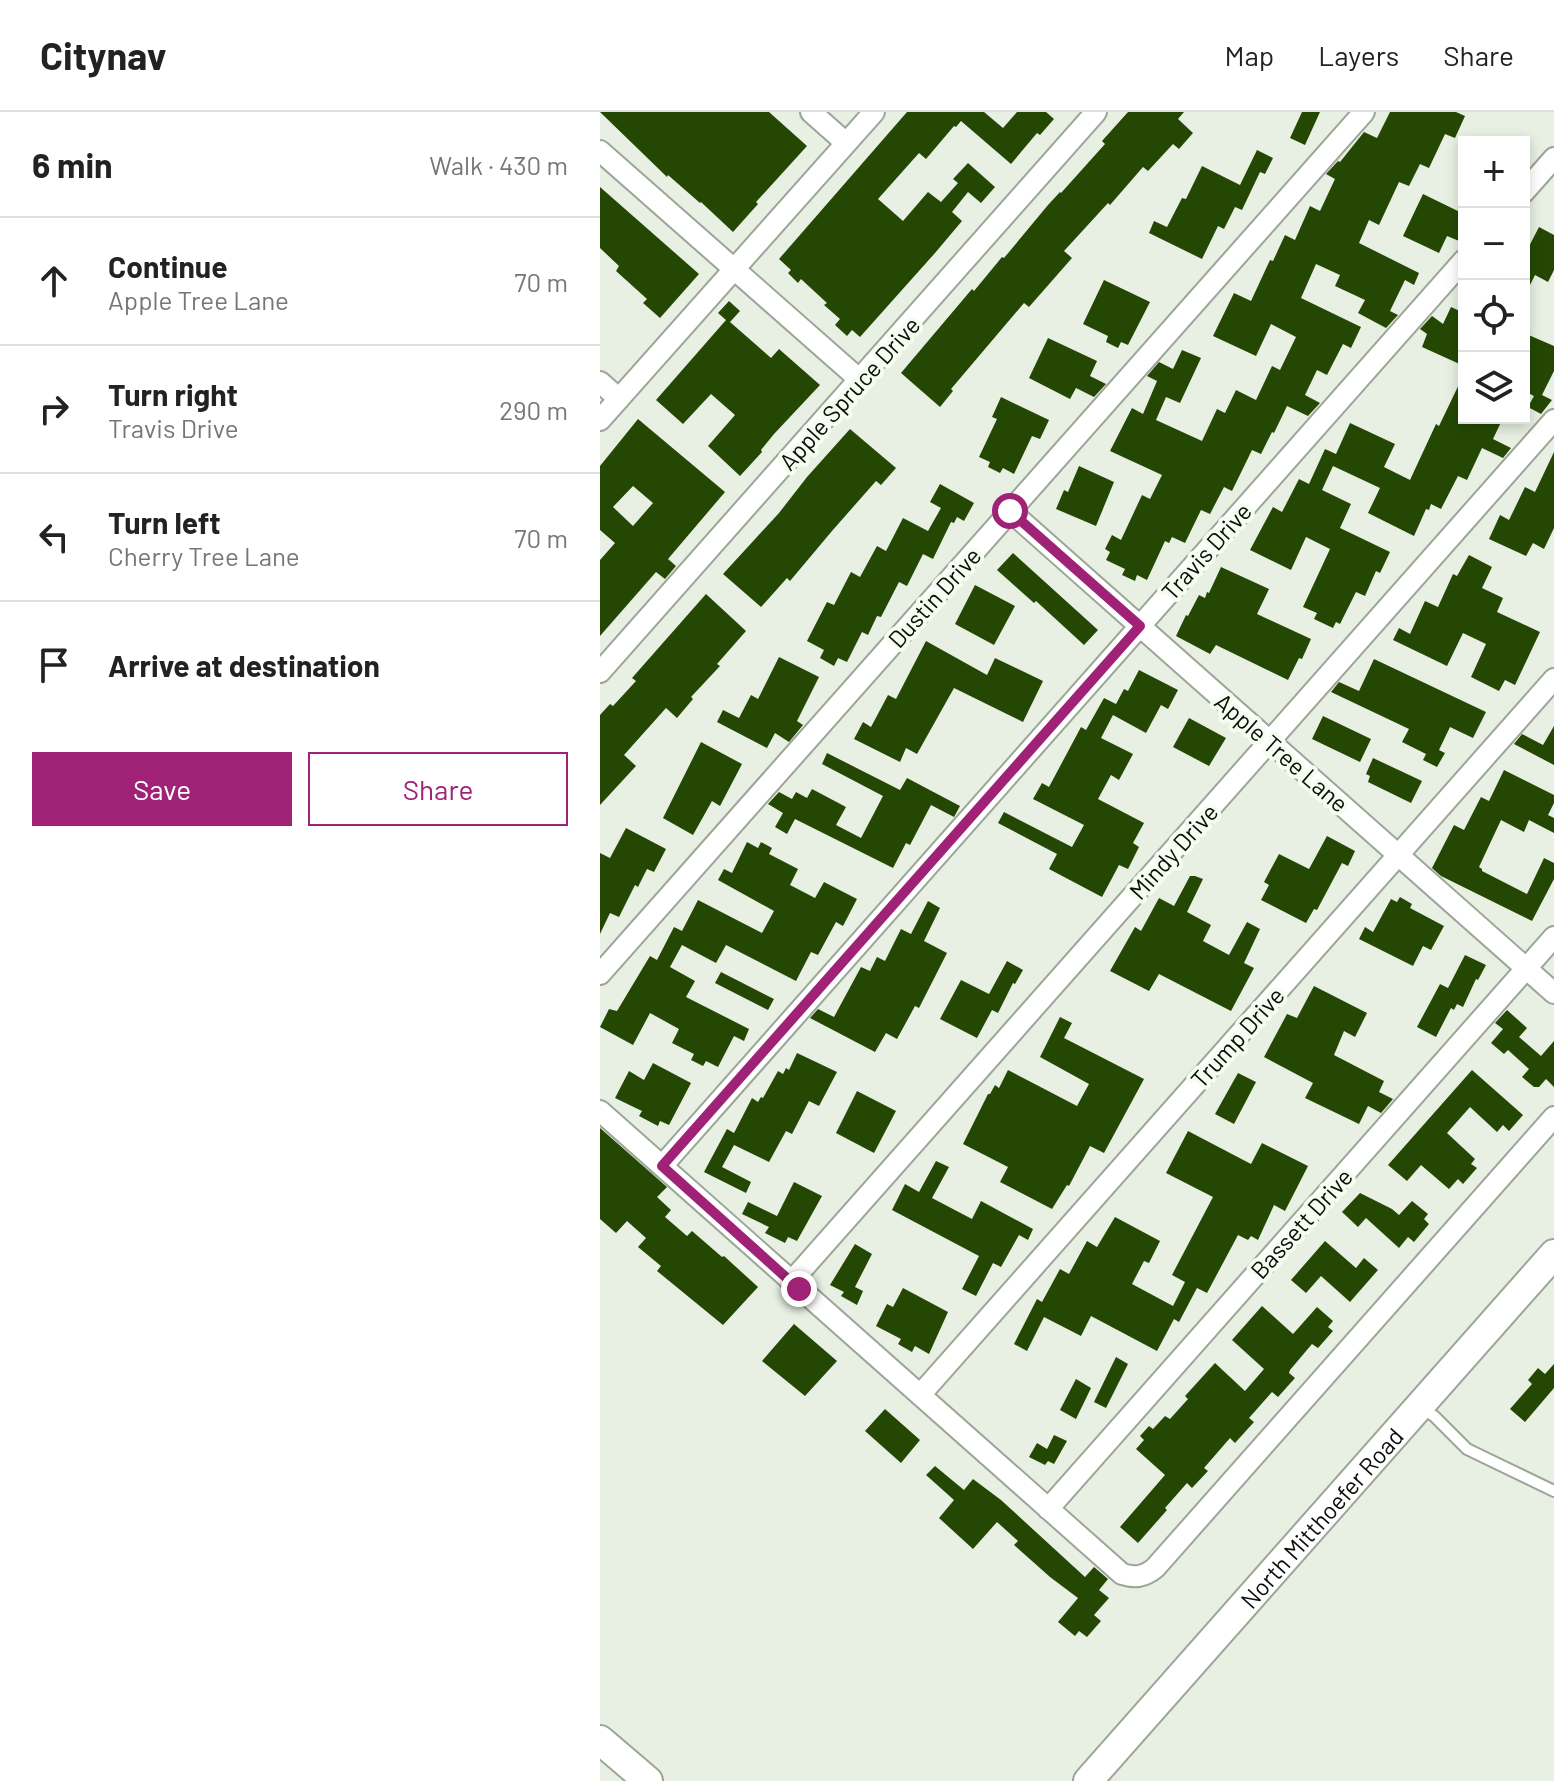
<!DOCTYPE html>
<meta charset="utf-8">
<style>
body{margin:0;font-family:Barlow,sans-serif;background:#f6f6f6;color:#222}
.controls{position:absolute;right:24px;top:24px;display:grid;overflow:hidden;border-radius:0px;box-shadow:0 4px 12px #0003}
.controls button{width:72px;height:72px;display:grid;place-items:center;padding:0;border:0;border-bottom:2px solid #e0e0e0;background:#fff;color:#222;font:40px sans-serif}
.stop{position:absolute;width:24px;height:24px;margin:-18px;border:6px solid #9f2276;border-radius:50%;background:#fff}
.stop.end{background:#9f2276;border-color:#fff;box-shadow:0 2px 8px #0008}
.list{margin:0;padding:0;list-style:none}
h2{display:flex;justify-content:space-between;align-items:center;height:104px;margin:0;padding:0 32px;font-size:34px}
h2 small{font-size:26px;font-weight:400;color:#767676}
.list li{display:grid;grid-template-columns:52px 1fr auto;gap:24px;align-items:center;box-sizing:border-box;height:128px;padding:0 32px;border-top:2px solid #e0e0e0}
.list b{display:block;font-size:30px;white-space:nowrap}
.list p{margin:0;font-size:26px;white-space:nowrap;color:#767676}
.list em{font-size:26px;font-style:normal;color:#767676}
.actions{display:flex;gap:16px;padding:24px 32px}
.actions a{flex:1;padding:18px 0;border:2px solid #9f2276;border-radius:0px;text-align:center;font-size:28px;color:#9f2276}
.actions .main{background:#9f2276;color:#fff}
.icon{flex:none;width:44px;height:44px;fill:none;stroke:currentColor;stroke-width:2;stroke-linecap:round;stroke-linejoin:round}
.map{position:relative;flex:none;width:954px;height:1669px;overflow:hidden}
header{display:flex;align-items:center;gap:48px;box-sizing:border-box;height:112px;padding:0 40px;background:#fff;border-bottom:2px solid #e0e0e0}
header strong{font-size:38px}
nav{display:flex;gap:44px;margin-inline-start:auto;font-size:28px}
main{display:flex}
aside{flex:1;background:#fff}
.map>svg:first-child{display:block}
.building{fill:#244804;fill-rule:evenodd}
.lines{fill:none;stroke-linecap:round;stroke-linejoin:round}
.lane-casing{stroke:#9ca598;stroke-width:14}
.street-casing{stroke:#9ca598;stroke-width:24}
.secondary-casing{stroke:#9ca598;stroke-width:32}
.lane{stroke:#fff;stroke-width:10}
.street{stroke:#fff;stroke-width:20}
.secondary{stroke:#fff;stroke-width:28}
.route{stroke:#9f2276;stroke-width:10}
.labels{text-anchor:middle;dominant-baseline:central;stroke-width:8;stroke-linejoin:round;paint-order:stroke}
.street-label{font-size:24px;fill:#0a0d08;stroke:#f4fdef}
</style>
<header>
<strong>Citynav</strong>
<nav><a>Map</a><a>Layers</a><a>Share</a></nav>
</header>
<main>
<aside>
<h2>6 min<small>Walk · 430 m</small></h2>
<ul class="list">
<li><svg class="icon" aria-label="ahead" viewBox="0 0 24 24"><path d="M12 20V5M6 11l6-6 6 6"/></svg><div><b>Continue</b><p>Apple Tree Lane</p></div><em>70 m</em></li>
<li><svg class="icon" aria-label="right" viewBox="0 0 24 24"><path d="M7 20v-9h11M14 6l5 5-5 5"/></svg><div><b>Turn right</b><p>Travis Drive</p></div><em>290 m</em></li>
<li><svg class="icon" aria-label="left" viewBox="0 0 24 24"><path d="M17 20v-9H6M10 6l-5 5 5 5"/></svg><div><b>Turn left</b><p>Cherry Tree Lane</p></div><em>70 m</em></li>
<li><svg class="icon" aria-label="arrive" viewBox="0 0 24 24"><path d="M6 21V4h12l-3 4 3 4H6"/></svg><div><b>Arrive at destination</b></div></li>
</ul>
<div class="actions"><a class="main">Save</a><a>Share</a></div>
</aside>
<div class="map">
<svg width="954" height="1669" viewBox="0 0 954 1669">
<rect width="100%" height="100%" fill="#e7f0e2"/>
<path class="building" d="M0 0H169L207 34 156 90 158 92 133 120 101 90 100 91 68 63 67 65Z
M307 0H384L403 16 417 0H446L454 7 440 23 437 21 411 52 361 9 356 15 354 14 326 47 319 41 278 87 303 109 328 80 341 90 358 71 353 67 368 51 395 75 381 91 368 80 352 100 362 109 335 141 260 225 252 218 247 224 235 213 240 207 224 193 227 191 201 167 198 171 188 161 191 158 179 147Z
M528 0H584L578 7 593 21 579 37 573 32 548 59 543 55 510 93 508 91 464 139 472 146 429 195 424 191 351 277 353 279 340 295 301 261 372 177 374 179 402 145 404 146 448 93 460 80 461 81 505 32 502 29Z
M702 0H720L705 33 690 26Z
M790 0H856L865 4 855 26 845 22 829 56 820 52 809 74 799 70 779 113 769 108 759 131 819 161 814 173 805 168 790 199 798 203 786 216 758 201 765 188 735 174 740 163 716 152 701 186 761 215 751 236 743 232 727 263 717 258 705 283 720 291 708 304 687 294 674 321 672 320 661 342 652 338 632 379 624 375 610 402 601 398 585 431 572 425 569 431 565 429 547 468 537 463 535 469 522 463 525 457 506 448 510 440 505 437 512 423 521 428 542 383 550 387 562 363 510 339 532 296 543 302 557 269 547 264 559 250 573 257 582 238 601 246 580 291 566 285 556 308 602 329 617 297 625 301 636 278 656 288 672 254 680 258 696 225 671 212 656 244 613 224 634 181 651 189 670 148 673 149 685 123 695 128 710 94 720 99 735 67 726 62 738 49 740 50 764 20 777 26Z
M657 38 673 46 665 62 660 60 642 98 635 95 624 117 618 114 602 147 549 121 554 109 567 115 582 86 586 87 602 54 640 73Z
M0 75 99 162 60 206 43 191 47 187 16 159 19 154 0 136Z
M823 82 864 102V131L847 124 839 141 803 124Z
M939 115 954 123V158L948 170 935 163 924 185V144Z
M504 168 550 190 528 233 521 230 518 236 506 230 508 224 483 212Z
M129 189 140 199 130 210 171 246 179 237 220 273 174 322 161 338 162 340 140 364 108 334 135 303 111 282 83 312 56 288 126 208 118 201Z
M851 195 864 201V254L822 235 827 222 820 217 832 204 843 212Z
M924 221 954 234V259L942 283 952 288 941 302 928 295 934 284 924 279Z
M448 226 497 249 490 264 506 272 494 285 476 276 470 287 429 266Z
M864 262V306H903L893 327 911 336 903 346 882 336 867 368 858 364 841 397 831 392 829 398 826 397 814 424 768 401 780 376 733 354 722 378 751 392 740 416 790 440 780 461 776 459 765 484 756 480 740 512 736 510 733 516 714 507 717 501 703 495 730 437 706 425 691 458 650 438 673 395 682 400 699 367 709 372 725 337 736 342 750 311 795 332 784 355 810 368 836 312 839 314Z
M401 285 449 308 440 327 432 324 414 362 403 356 400 361 388 355 390 350 379 345 397 307 392 305Z
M38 307 125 380 68 447 76 454 65 467 56 460 0 524V448L15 431 0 418V354ZM33 374 53 391 33 414 13 395Z
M250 317 296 356 281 373 276 369 232 419 190 469 187 466 161 495 123 462 179 401 207 365Z
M954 340V416L944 437 933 431 926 444 889 427 900 403 909 408 925 375 935 380Z
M479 354 514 370 496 414 456 397 464 378 468 380Z
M340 372 374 391 364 409 357 405 354 411 351 410 333 447 323 442 307 474 299 470 281 505 277 504 268 523 262 520 247 550 238 546 234 554 220 546 224 538 207 529 227 490 234 493 251 460 260 465 277 434 286 439 303 406 328 419 341 396 330 390Z
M413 441 498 518 484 533 436 489 434 491 397 458Z
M869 443 892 455 882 476 903 486 897 500 940 520 915 573 905 568 899 579 871 565 886 532 863 521 847 554 793 528 799 516 810 522 825 489 838 495 853 462 857 464Z
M621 455 669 477 657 502 711 527 702 547 699 546 688 568 616 533 610 542 576 524 586 503 588 504 599 483 605 486 607 480 609 481Z
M375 473 415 494 394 533 355 512Z
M106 482 146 519 117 552 120 554 91 585 93 587 77 606 66 596 24 643 36 654 0 693V603L10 592 13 594 36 569 32 566Z
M326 529 387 563 395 546 443 569 423 610 354 576 317 642 306 636 300 650 254 627 263 610 271 615 288 583 296 587Z
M179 545 219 565 197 609 203 613 189 630 175 621 167 636 117 610 123 598 139 606 151 583 158 587Z
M774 547 886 600 873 626 850 615 839 638 845 641 837 655 823 648 826 642 802 630 809 617 731 580 739 570 759 579Z
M539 558 578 578 568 597 561 593 546 621 513 603 501 626 533 642 519 668 511 663 498 687 544 711 533 731 539 735 528 757 519 753 502 785 449 757 457 742 398 711 404 700 472 735 484 713 433 687 442 671 449 675 481 615 486 618 504 586 516 592 524 577 528 579Z
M723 604 771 627 760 650 712 627Z
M589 606 626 626 609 654 573 635Z
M954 614V653L914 632 922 622 943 633Z
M101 630 142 652 120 694 112 689 93 723 63 706Z
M227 641 300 678 307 666 360 694 354 705 331 693 310 733 306 731 293 756 195 707 187 722 175 715 183 701 168 692 179 680 192 687 196 680 207 686 212 677 246 695 236 713 261 726 283 684 222 652Z
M773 646 822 669 811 691 768 670 770 664 766 662Z
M904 658 954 683V691L948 703 954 706V721L929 708 924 720 901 708 879 755 882 757V759L927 782 944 746 954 751V767L932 809 841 764 832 756 854 713 864 718 881 685 889 689Z
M26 716 66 737 54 760 47 757 38 775 35 773 19 805 10 801 0 822V741L10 746Z
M727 724 755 739 748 754 742 751 717 798 714 797 706 811 661 788 669 773 664 770 679 742 709 757Z
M147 730 158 736 161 730 172 736 169 742 198 757 190 773 215 786 224 770 257 787 243 814 236 810 218 843 211 840 196 869 126 833 116 851 82 833 70 855 95 869 86 885 149 917 144 929 134 924 118 955 106 949 103 954 91 948 94 942 72 931 79 917 50 901 33 933 0 915 9 897 17 899 50 844 57 848 74 815 82 819 98 788 162 821 174 799 118 768 124 757 132 761Z
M590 764H595L603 767 587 800 611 813 603 829 629 843 647 810 660 817 644 851 654 856 631 899 559 862 549 879 510 859 535 815 541 819 559 786 574 794Z
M800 785 812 792 810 796 844 814 831 838 823 834 813 854 759 827 765 815 773 820 791 787 797 790Z
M328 789 340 796 324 829 347 841 319 896 315 894 297 927 286 921 275 940 210 906 218 897 234 905 261 855 270 859 277 845 285 849 301 817 311 822Z
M865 843 886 853 878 868 876 867 863 895 857 892 854 898 851 896 836 925 817 915 840 872 848 876Z
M407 849 423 858 415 872 413 871 398 901 392 898 377 926 340 907 361 868 389 882Z
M121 860 174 887 168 898 115 871Z
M714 874 767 901 755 925 744 919 734 943 784 969 779 980 793 987 781 1001 768 994 759 1012 705 986 713 971 664 945 687 902 697 906Z
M907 898 927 916 919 925 941 944 954 929V975L946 967 939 975H934L922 965 929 957 908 938 904 942 891 931 903 917 895 911Z
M460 905 472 911 464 926 544 967 504 1041 490 1034 469 1074 467 1073 452 1097 400 1070 408 1055 363 1032 388 982H390L395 973 399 976 408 958 477 994 489 972 440 945Z
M197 941 237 960 219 994 209 989 192 1022 186 1019 169 1050 134 1033 122 1055 151 1070 146 1081 104 1060 127 1017 134 1021 152 986 158 990 161 985 163 986 178 959 183 962 186 956 189 958Z
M53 951 91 971 69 1013 60 1009 58 1014 39 1004 42 999 15 986 29 959 44 968Z
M872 958 923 1003 909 1019 903 1013 897 1020 870 995 847 1021 875 1047 871 1052 877 1056 863 1072 858 1067 849 1077 821 1053 807 1069 788 1053Z
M638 961 656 970 634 1012 615 1002Z
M257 979 296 999 274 1041 236 1021Z
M0 1016 67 1075 57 1085 71 1098 65 1105 87 1124 92 1119 122 1145 124 1144 158 1175 123 1213 57 1159 61 1154 38 1135 46 1126 27 1109 16 1121 0 1107Z
M588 1019 651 1052 662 1031 708 1054 685 1099 674 1093 658 1128 651 1124 648 1128 638 1123 607 1181 597 1176 579 1210 574 1207 557 1239 491 1204 481 1224 444 1205 427 1239 414 1232 437 1187 442 1190 460 1157 469 1162 487 1129 497 1135 515 1105 560 1129 549 1151 544 1149 532 1172 573 1194 585 1170 572 1163 613 1085 566 1061Z
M336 1049 349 1055 332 1086 372 1107 381 1089 433 1117 428 1128 419 1123 401 1155 393 1151 376 1184 362 1177 379 1144 292 1098 305 1072 319 1080Z
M194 1070 222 1084 197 1129 188 1125 185 1131 165 1121 169 1115 142 1102 148 1090 177 1104Z
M760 1081 792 1097 799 1103 812 1089 828 1102 824 1107 829 1112 814 1130 808 1125 799 1136 766 1106 758 1115 742 1100Z
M725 1129 756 1156 764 1146 778 1158 750 1190 721 1164 706 1181 691 1168Z
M255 1132 272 1142 255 1175 263 1179 257 1193 241 1184 244 1180 230 1173Z
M303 1176 348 1200 329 1242 315 1234 312 1240 298 1232 301 1227 276 1214 287 1192 293 1195Z
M662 1194 693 1222 717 1195 733 1209 728 1215 733 1219 718 1236 712 1232 690 1258 689 1261 695 1266 678 1285 672 1280 649 1306 654 1310 635 1331 630 1326 604 1356 608 1359 592 1376 587 1371 565 1396 567 1398 538 1431 520 1415 565 1363 536 1337 544 1328 540 1324 549 1314 553 1317 565 1304 570 1307 588 1287 585 1284 615 1251 645 1279 664 1257 632 1228Z
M194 1212 237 1249 205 1284 162 1249Z
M516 1245 528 1252 506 1296 494 1290Z
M954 1252V1276L925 1310 910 1297 932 1272 928 1268 938 1256 945 1262Z
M476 1267 491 1276 476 1307 460 1298Z
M285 1297 320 1328 301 1351 265 1319Z
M454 1323 467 1329 454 1352 448 1349 445 1353 429 1345 437 1331 447 1337Z
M335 1354 364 1378 373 1367 401 1388 485 1465 494 1455 508 1467 499 1478 509 1486 494 1503 501 1509 487 1525 479 1519 475 1524 458 1510 478 1486 450 1465 414 1433 418 1429 397 1410 373 1437 339 1406 354 1388 326 1363Z"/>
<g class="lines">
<g class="lane-casing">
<path id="lane" d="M821 1296 834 1304 867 1337 954 1379"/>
</g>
<g class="street-casing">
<path id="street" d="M211 0 246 31
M0 39 260 268
M924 80 954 46
M0 270 19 287
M0 308 274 0
M410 399 954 881
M0 560 496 0
M0 862 764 0
M0 999 522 1462C535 1466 544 1465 555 1456L954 1005
M62 1054 864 148
M191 1170 954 308
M320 1283 954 567
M448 1397 954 825"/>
</g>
<g class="secondary-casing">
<g id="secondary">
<path d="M0 1628 48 1669"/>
<path id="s1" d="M488 1669 954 1142"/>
</g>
</g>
<use href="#lane" class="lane"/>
<use href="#street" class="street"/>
<use href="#secondary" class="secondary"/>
</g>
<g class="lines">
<path class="route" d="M199 1177 62 1054 540 514 410 399"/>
</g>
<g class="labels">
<g class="street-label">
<text transform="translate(249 281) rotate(-48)">Apple Spruce Drive</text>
<text transform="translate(606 439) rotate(-48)">Travis Drive</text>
<text transform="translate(334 485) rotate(-48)">Dustin Drive</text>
<text transform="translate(682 640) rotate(41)">Apple Tree Lane</text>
<text transform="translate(573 739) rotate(-48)">Mindy Drive</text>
<text transform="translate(637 925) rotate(-48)">Trump Drive</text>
<text transform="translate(701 1111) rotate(-48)">Bassett Drive</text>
<text stroke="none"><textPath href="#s1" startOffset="352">North Mitthoefer Road</textPath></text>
</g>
</g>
</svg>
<div class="controls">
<button>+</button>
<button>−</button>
<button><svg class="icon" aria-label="locate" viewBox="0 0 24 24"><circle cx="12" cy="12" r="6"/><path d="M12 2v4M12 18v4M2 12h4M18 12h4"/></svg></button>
<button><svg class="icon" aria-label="layers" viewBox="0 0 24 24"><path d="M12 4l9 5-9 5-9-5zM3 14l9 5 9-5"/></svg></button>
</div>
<div class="stop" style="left:410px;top:399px"></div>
<div class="stop end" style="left:199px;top:1177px"></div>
</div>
</main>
